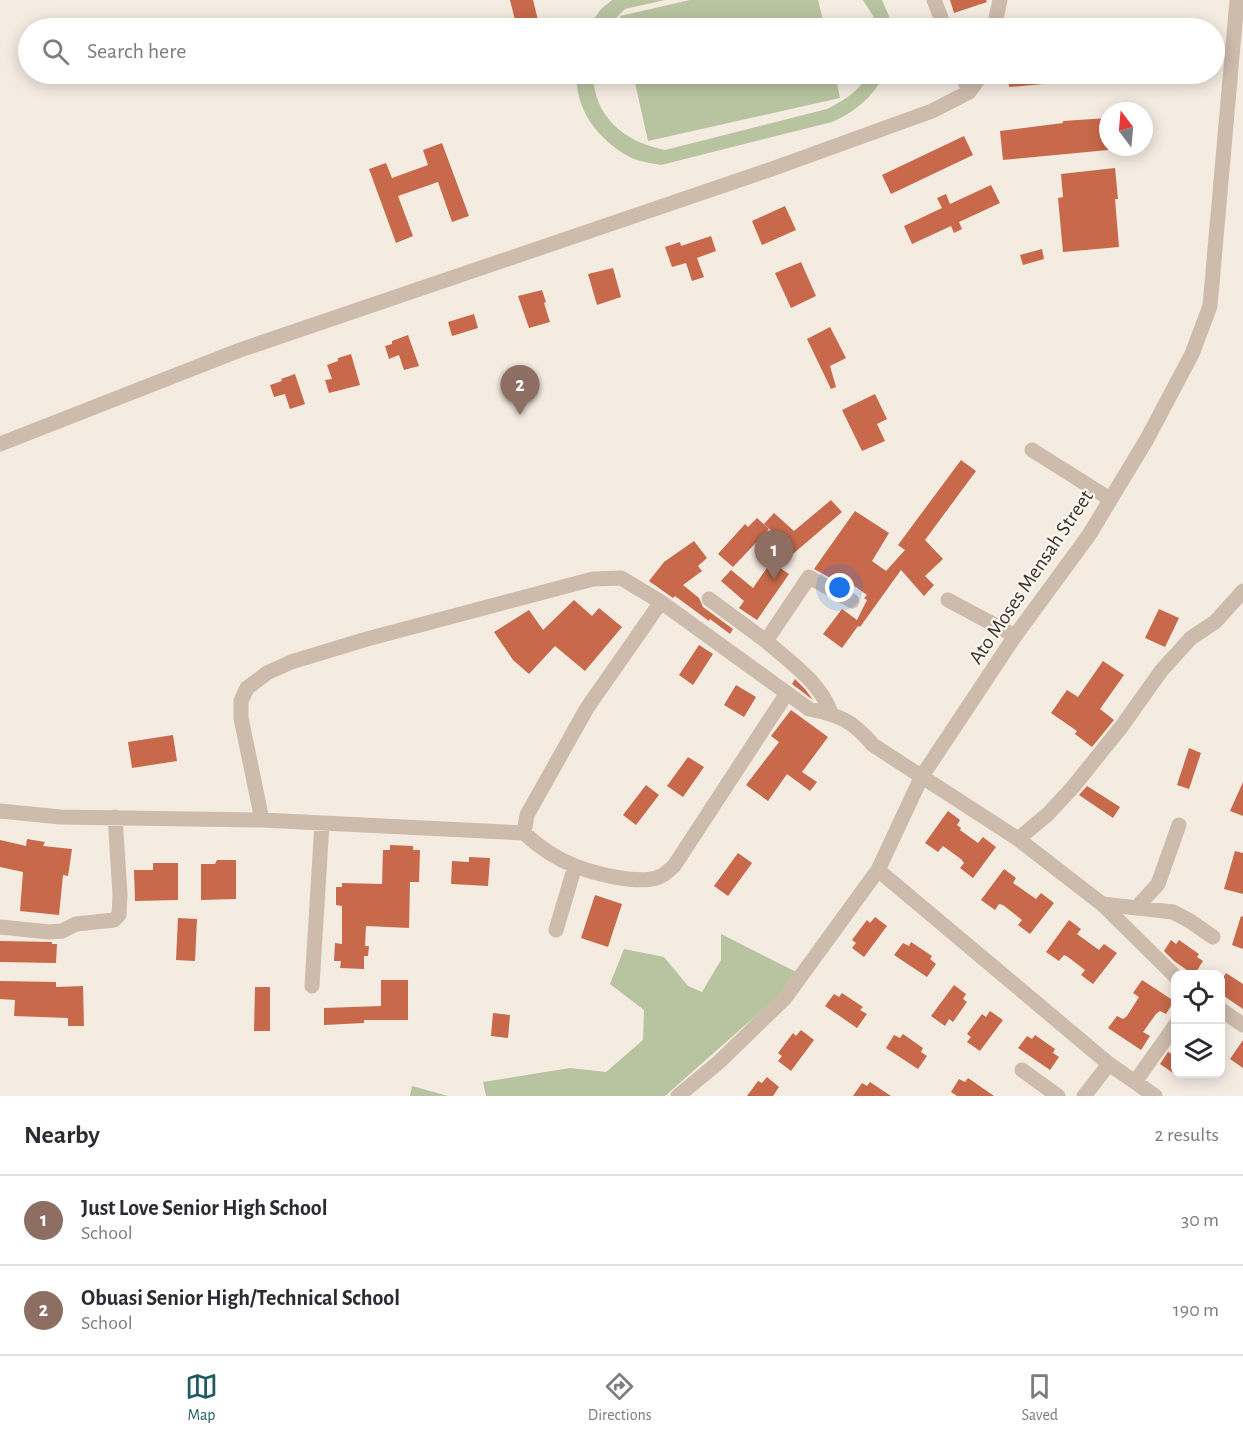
<!DOCTYPE html>
<style>
body{margin:0;font-family:"Alegreya Sans",sans-serif;background:#f2f2f3;color:#2b2b33}
.controls{position:absolute;right:18px;bottom:18px;display:grid;overflow:hidden;border-radius:12px;box-shadow:0 3px 15px #0003}
.controls button{width:54px;height:54px;display:grid;place-items:center;padding:0;border:0;border-bottom:2px solid #e1e1e2;background:#fff;color:#2b2b33;font:30px sans-serif}
.compass{position:absolute;left:1099px;top:102px;width:54px;height:54px;border-radius:50%;background:#fff;box-shadow:0 3px 15px #0003;rotate:344deg}
.you{position:absolute;left:840px;top:588px;width:21px;height:21px;margin:-15px;border:4px solid #fff;border-radius:50%;background:#1a73e8;box-shadow:0 0 0 9px #1a73e833}
.badge{display:grid;place-items:center;width:39px;height:39px;border-radius:50%;background:#1f5a5e;color:#fff;font-size:20px;font-weight:700}
.pin{position:absolute;translate:-50% -50px;filter:drop-shadow(0 2px 3px #0008)}
.pin::after{content:'';position:absolute;top:32px;width:21px;height:18px;background:inherit;clip-path:polygon(0 0,100% 0,50% 100%)}
.list{margin:0;padding:0;list-style:none}
h2{display:flex;justify-content:space-between;align-items:center;height:78px;margin:0;padding:0 24px;font-size:26px}
h2 small{font-size:20px;font-weight:400;color:#7c7c81}
.list li{display:grid;grid-template-columns:39px 1fr auto;gap:18px;align-items:center;box-sizing:border-box;height:90px;padding:0 24px;border-top:2px solid #e1e1e2}
.list b{display:block;font-size:22px;white-space:nowrap}
.list p{margin:0;font-size:20px;white-space:nowrap;color:#7c7c81}
.list em{font-size:20px;font-style:normal;color:#7c7c81}
.icon{flex:none;width:33px;height:33px;fill:none;stroke:currentColor;stroke-width:2;stroke-linecap:round;stroke-linejoin:round}
.map{position:relative;flex:none;width:1243px;height:1096px;overflow:hidden}
.search{position:absolute;background:#fff;box-shadow:0 3px 15px #0003;left:18px;right:18px;top:18px;height:66px;display:flex;align-items:center;gap:15px;box-sizing:border-box;padding:0 21px;border-radius:33px;color:#7c7c81;font-size:22px}
.sheet{height:258px;background:#fff}
nav{display:flex;justify-content:space-around;align-items:center;box-sizing:border-box;height:84px;border-top:2px solid #e1e1e2;background:#fff;font-size:16px;color:#7c7c81}
nav a{display:grid;justify-items:center;gap:3px}
nav .on{color:#1f5a5e}
.map>svg:first-child{display:block}
.green{fill:#b8c4a0}
.building{fill:#c8694b}
.lines{fill:none;stroke-linecap:round;stroke-linejoin:round}
.minor{stroke:#cdbbac;stroke-width:15}
.labels{text-anchor:middle;dominant-baseline:central;stroke-width:4.5;stroke-linejoin:round;paint-order:stroke}
.street-label{font-size:21px;fill:#3b302b;stroke:#fbf5ee}
</style>
<div class="map">
<svg width="1243" height="1096" viewBox="0 0 1243 1096">
<rect width="100%" height="100%" fill="#f4ebe1"/>
<path class="green" d="M612 0H665L625 9 606 28H587L601 9Z
M690 0H818L825 28H623L620 16Z
M863 0H882L889 16 891 28H875L873 16Z
M577 74H593C594 118 625 142 665 150L827 109C844 100 859 92 868 74H885C872 97 857 111 832 122L661 165C652 163 642 162 634 159 602 144 574 111 577 74Z
M633 74H835L840 98 648 141Z
M721 934 802 975 665 1096H486L483 1082 570 1068 606 1072 643 1040 644 1010 610 984 624 949 664 957 688 986 702 992 721 960Z
M412 1086 448 1096H410Z"/>
<path class="building" d="M510 0H533L540 28H517Z
M950 0H986L987 2 954 13Z
M1008 74H1077V81L1009 87Z
M1108 118V150L1003 160 1000 131 1063 123V121Z
M964 136 973 155 891 194 882 175Z
M442 143 469 216 452 222 438 182 398 196 413 236 396 243 369 169 386 163 392 178 428 165 423 150Z
M1115 168 1118 199H1115L1119 247 1063 252 1058 198 1063 197 1061 174Z
M991 185 1000 203 959 222 962 229 954 233 951 226 912 244 904 226 942 208 937 198 946 194 950 204Z
M785 206 796 230 762 245 752 221Z
M711 236 716 251 697 258 704 277 692 281 686 263 672 267 665 247 680 242 681 246Z
M1042 249 1044 259 1023 265 1020 255Z
M801 262 816 296 791 308 775 273Z
M613 268 621 297 597 305 588 274Z
M542 290 546 302 544 303 550 322 529 328 518 296Z
M474 314 478 328 452 336 448 322Z
M830 327 846 358 830 366 836 387 831 389 807 339Z
M408 335 419 366 404 370 399 355 389 359 385 346 392 344V341Z
M351 354 360 385 329 393 325 380 332 379 327 365 338 361V358Z
M295 374 305 404 290 409 285 394 274 397 270 385 282 381 281 379Z
M875 394 887 419 877 424 885 441 862 451 842 410Z
M961 460 976 471 925 540 943 559 925 576 934 585 924 596 901 570 860 627 858 626 842 648 823 634 842 609 857 620 867 600 864 598 867 595 842 577 838 582 814 569 855 511 889 533 872 561 886 571 905 550 898 545Z
M831 500 842 512 780 565 789 546 764 524 774 513 794 531Z
M757 518 769 529 733 567 718 554 745 524 748 527Z
M694 541 707 558 698 566 702 571 683 585 699 598 703 607 733 629 730 634 710 619 709 621 675 596 673 598 649 581 664 562Z
M771 562 789 574 757 620 739 608 744 601 721 581 731 570 753 588Z
M574 600 592 616 599 608 622 627 585 671 555 646 529 674 513 660 494 632 529 610 543 630Z
M1159 609 1179 618 1165 647 1145 638Z
M699 645 713 654 693 685 679 675Z
M1103 661 1124 675 1100 709 1114 720 1092 747 1075 734 1077 731 1051 713 1067 690 1078 697Z
M795 679 805 689 813 700 792 684Z
M736 685 756 697 744 717 724 705Z
M791 710 828 737 802 772 817 782 810 791 787 774 768 801 746 785 779 742 771 736Z
M173 735 177 761 132 768 128 742Z
M1189 748 1201 753 1189 789 1177 785Z
M688 757 704 767 683 797 667 786Z
M1243 782V816L1230 811Z
M646 785 659 795 636 825 623 815Z
M1087 786 1120 807 1113 818 1079 795Z
M948 811 960 820 957 825 961 828 960 830 978 843 983 837 996 847 973 878 960 868 964 863 961 859 943 846 938 852 925 843Z
M27 839 45 842 43 846 72 849 68 876 63 875 59 915 20 911 23 872 0 867V840L26 846Z
M390 845 413 846V850H420L419 882H410L409 928 366 926 365 946H369L368 956H364V969L340 968 341 961H334L335 943 342 944V906L336 905V887H342V883L382 884 383 850H390Z
M1235 851 1243 853V894L1224 889Z
M738 853 752 863 728 896 714 886Z
M469 857 490 858 488 886 451 884 452 861 469 862Z
M217 860H236V899L201 900V864H215Z
M153 863H178V900L135 901 134 870H153Z
M1004 869 1016 878 1013 883 1036 899 1041 893 1054 903 1030 934 1018 925 1022 920 1003 905 999 904 995 910 981 900Z
M595 895 622 904 608 947 581 938Z
M1241 916 1243 917V949L1232 945Z
M875 917 887 926 864 957 852 948 856 943 852 940 867 920 870 923Z
M178 918 197 919 195 961 176 960Z
M1069 920 1081 929 1077 934 1099 950 1104 944 1117 953 1093 984 1081 975 1085 970 1068 957 1064 955 1059 961 1046 952Z
M1171 940 1176 944 1179 940 1199 954 1197 957 1203 961 1194 975 1174 961 1164 951Z
M0 941 52 942V944H57L56 963 0 962Z
M911 942 932 956 930 959 936 964 927 977 894 955 903 943 909 946Z
M1226 973 1243 984V1009L1221 994V981Z
M381 980H408V1020H364V1023L324 1025V1008L381 1006Z
M1142 980 1174 1001 1166 1014 1160 1011 1156 1014 1143 1032 1150 1036 1141 1050 1108 1028 1117 1016 1123 1019 1127 1016 1139 997 1133 993Z
M0 981 56 982V987L83 986 84 1026H68V1018L14 1016 15 1000 0 999Z
M954 985 966 994 963 999 967 1002 953 1022 949 1019 945 1026 931 1016Z
M255 987H270V1031H254Z
M842 993 863 1007 860 1010 867 1014 857 1028 825 1006 834 994 839 997Z
M990 1011 1003 1020 980 1051 967 1042 971 1037 967 1034 982 1014 986 1017Z
M493 1013 510 1015 508 1038 491 1036Z
M801 1030 814 1040 791 1071 778 1061 782 1056 778 1053 793 1033 796 1036Z
M903 1034 923 1048 921 1052 927 1056 918 1069 886 1048 894 1035 900 1038Z
M1035 1035 1055 1049 1053 1053 1059 1057 1050 1070 1018 1048 1027 1036 1032 1039Z
M1243 1040V1068L1230 1059Z
M1168 1052 1176 1056V1075L1160 1064Z
M767 1077 779 1087 773 1096H747L758 1081 762 1083Z
M968 1078 994 1096H957L951 1092 959 1079 965 1082Z
M870 1082 891 1096H853L862 1083 867 1086Z"/>
<g class="lines">
<path class="minor" d="M934 0 945 28
M994 28 1000 0
M962 74 969 92
M0 444 240 350 769 170 932 111 969 92 982 74
M1032 450 1110 499
M709 599 766 641
M948 600 1015 636
M787 693 674 866C669 870 665 875 659 877 639 885 596 874 575 866 557 859 538 846 524 833L262 820 241 718V701L247 688 267 673 291 662 367 639 593 579 621 578 661 602 809 709C840 715 853 721 873 745L1018 839 1102 904 1176 977
M831 713C820 682 790 662 766 641L809 577 852 601
M0 811 60 817 262 820
M524 833 527 815 587 708 661 602
M1018 839 1048 814 1073 787 1122 726 1161 671 1191 638 1215 622 1243 591
M878 870 1109 1064 1155 1096
M1102 904 1173 912 1190 921 1213 937
M1137 907 1158 884 1179 825
M0 927 49 932 62 931 76 924 114 920 119 915 120 894 115 817
M556 930 575 866
M312 986 322 823
M1220 1009 1243 1025
M1022 1070 1058 1096
M1135 1082 1176 1024
M678 1096 719 1062 785 998 878 870 922 776 1015 636 1089 535 1147 439 1192 354 1210 306 1237 0
M1084 1096 1109 1064"/>
</g>
<g class="labels">
<g class="street-label">
<text transform="translate(1031 577) rotate(-56)">Ato Moses Mensah Street</text>
</g>
</g>
</svg>
<div class="controls">
<button><svg class="icon" aria-label="locate" viewBox="0 0 24 24"><circle cx="12" cy="12" r="6"/><path d="M12 2v4M12 18v4M2 12h4M18 12h4"/></svg></button>
<button><svg class="icon" aria-label="layers" viewBox="0 0 24 24"><path d="M12 4l9 5-9 5-9-5zM3 14l9 5 9-5"/></svg></button>
</div>
<svg class="compass" viewBox="-18 -18 36 36"><path d="M0-13l5 13h-10z" fill="#e53935"/><path d="M0 13l5-13h-10z" fill="#7c7c81"/></svg>
<div class="you"></div>
<div class="pin badge" style="left:774px;top:580px;background:#8d6e63">1</div>
<div class="pin badge" style="left:520px;top:415px;background:#8d6e63">2</div>
<div class="search"><svg class="icon" aria-label="search" viewBox="0 0 24 24"><circle cx="10" cy="10" r="6"/><path d="M15 15l6 6"/></svg>Search here</div>
</div>
<section class="sheet">
<h2>Nearby<small>2 results</small></h2>
<ul class="list">
<li><span class="badge" style="background:#8d6e63">1</span><div><b>Just Love Senior High School</b><p>School</p></div><em>30 m</em></li>
<li><span class="badge" style="background:#8d6e63">2</span><div><b>Obuasi Senior High/Technical School</b><p>School</p></div><em>190 m</em></li>
</ul>
</section>
<nav>
<a class="on"><svg class="icon" aria-label="map" viewBox="0 0 24 24"><path d="M3 6l6-2 6 2 6-2v14l-6 2-6-2-6 2zM9 4v14M15 6v14"/></svg>Map</a>
<a><svg class="icon" aria-label="directions" viewBox="0 0 24 24"><path d="M12 3l9 9-9 9-9-9zM9 14v-3h6M13 9l2 2-2 2"/></svg>Directions</a>
<a><svg class="icon" aria-label="saved" viewBox="0 0 24 24"><path d="M7 4h10v16l-5-4-5 4z"/></svg>Saved</a>
</nav>
